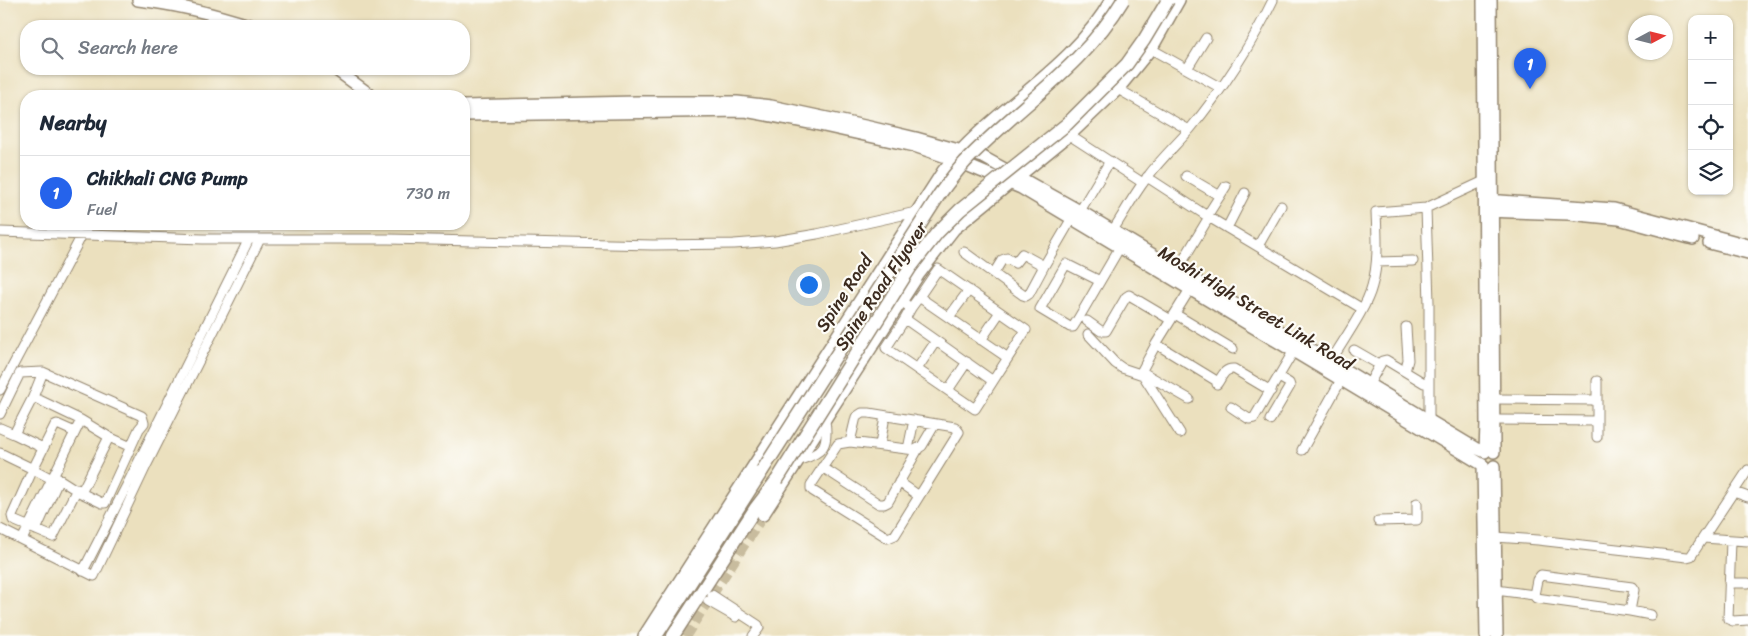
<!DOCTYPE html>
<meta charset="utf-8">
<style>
body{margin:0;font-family:Sriracha,sans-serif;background:#f6f6f7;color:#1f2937}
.controls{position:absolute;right:15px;top:15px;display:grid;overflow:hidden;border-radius:10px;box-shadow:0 1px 4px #0004}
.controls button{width:45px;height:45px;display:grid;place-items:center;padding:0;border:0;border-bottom:1px solid #e0e1e3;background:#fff;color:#1f2937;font:25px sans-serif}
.compass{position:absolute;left:1628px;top:15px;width:45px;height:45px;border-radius:50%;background:#fff;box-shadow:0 1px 4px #0004;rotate:83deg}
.you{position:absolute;left:808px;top:284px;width:18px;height:18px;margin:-12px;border:4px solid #fff;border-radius:50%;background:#1a73e8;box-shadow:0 0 0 8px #1a73e833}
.badge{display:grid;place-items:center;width:32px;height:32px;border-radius:50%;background:#2563eb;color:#fff;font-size:16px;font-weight:700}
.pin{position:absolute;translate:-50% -41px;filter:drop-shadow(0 1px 2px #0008)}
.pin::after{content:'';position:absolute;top:26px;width:18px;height:15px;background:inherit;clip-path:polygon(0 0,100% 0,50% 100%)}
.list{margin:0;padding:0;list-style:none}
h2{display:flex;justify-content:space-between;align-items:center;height:65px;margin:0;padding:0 20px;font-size:21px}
h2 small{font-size:16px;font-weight:400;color:#747a83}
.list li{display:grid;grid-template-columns:32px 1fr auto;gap:15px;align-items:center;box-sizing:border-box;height:75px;padding:0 20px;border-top:1px solid #e0e1e3}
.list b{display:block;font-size:19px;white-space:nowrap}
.list p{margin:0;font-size:16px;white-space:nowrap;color:#747a83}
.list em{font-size:16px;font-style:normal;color:#747a83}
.icon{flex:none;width:28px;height:28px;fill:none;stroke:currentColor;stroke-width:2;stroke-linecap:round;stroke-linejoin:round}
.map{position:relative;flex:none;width:1748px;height:636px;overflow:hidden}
.search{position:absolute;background:#fff;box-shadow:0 1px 4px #0004;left:20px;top:20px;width:450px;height:55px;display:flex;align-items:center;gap:12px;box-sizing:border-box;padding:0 18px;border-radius:20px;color:#747a83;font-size:19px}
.panel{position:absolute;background:#fff;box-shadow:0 1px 4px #0004;left:20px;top:90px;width:450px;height:140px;border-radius:20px}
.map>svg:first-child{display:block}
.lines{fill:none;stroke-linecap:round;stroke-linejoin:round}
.secondary-tunnel{stroke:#c8bc9e;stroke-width:11;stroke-dasharray:11 5.5;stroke-linecap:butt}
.street-casing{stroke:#93856e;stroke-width:11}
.secondary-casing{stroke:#93856e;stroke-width:14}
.primary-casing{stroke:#93856e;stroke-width:15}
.street{stroke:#fff;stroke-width:9}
.secondary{stroke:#fff;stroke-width:11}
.primary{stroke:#fff;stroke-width:12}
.primary-bridge-casing{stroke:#93856e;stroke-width:15;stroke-linecap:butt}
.primary-bridge{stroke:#fff;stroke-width:12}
.labels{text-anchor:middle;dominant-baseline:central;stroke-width:4.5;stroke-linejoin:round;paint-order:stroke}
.street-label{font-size:18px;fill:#3b2a1e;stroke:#fdfcf7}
</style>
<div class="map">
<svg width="1748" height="636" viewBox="0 0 1748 636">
<rect width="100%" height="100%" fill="#fdfcf7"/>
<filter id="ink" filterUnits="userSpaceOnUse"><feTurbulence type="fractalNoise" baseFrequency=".02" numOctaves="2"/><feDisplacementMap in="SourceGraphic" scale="10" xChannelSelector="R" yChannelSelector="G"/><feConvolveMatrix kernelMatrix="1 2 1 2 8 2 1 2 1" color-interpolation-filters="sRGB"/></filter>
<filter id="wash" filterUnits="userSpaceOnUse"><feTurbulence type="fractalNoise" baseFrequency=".0096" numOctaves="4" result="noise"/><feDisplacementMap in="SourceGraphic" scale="20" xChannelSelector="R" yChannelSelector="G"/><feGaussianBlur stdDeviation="1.12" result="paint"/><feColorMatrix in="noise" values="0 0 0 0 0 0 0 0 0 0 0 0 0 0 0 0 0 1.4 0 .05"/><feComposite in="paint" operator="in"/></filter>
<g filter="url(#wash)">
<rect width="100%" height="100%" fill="#ebe0be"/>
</g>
<g filter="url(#ink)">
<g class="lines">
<path class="secondary-tunnel" d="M685 636 763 515"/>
<g class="street-casing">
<path id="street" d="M1151 49 1221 88
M1187 69 1206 38
M1118 89 1189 130
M1069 135 1143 183
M1186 176 1220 196
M1147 177 1207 216 1361 308
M1426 208 1429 303V419
M1080 211 1110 161
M1207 216 1226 186
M1227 228 1245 193
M1113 230C1125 212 1135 192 1149 175 1161 159 1176 145 1190 129 1221 92 1252 44 1273 0
M0 232 203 239H389L653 245 734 244 775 241 817 234 916 212
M1258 246 1281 206
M964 252 1023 295 1026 296 1029 294 1044 266 1072 218
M1377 262 1413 261
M1178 269 1209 217
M994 273 1002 260 1007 258 1015 263 1022 254 1044 266
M1100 281 1066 264 1040 309 1070 327H1073L1078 319 1120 247
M901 301 911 308 905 319 993 381 1026 330 938 269 919 297
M911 308 919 297 1008 358
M1175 314 1233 349
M949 317 969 290
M905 319 886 348 975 409 993 381
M1087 321 1101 331H1106L1126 297 1129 295 1171 320
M1088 334 1115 363 1122 368 1143 375 1180 433
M981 340 1000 312
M1156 344 1215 380
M1354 350 1380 365
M1331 361C1344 339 1366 309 1372 286 1379 262 1377 236 1376 212L1426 208 1484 181
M917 369 936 341
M1405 371 1408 360 1406 327
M1144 373 1189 399
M1140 374 1156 344 1192 286
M1597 381V437
M1217 384C1222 377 1224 368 1234 369L1271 391
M1369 384 1382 361 1386 360 1424 383
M0 390 82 235
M948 390 967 362
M1494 399 1597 400
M1231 407 1249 419 1254 418 1293 352
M0 414 20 373 43 372 142 416 144 423 139 429 105 503H102L81 493 109 437 81 420 33 397
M1270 420 1290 386 1289 383 1279 377
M1494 420 1597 421
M0 428 14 434 33 397 43 372
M14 434 43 448
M109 437 131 447
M850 442 856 417 862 413H869L955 427 959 432 895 535 888 538 813 491 811 489V485L838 444 850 442 915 450 922 446 935 424
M880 445 885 416
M908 449 914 420
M1302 450 1341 380
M0 453 33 469 12 516 13 520 53 537 77 489
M800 460C823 453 829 446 825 421
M822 467 879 504H884L888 502 918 449
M54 476 81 493
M52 479 33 469 55 425 57 424 75 432
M899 482 919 496
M1734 492 1748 497
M1378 521 1417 520V503
M0 529 94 576 146 466 260 239
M36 530 59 479
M1495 537 1538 540 1687 557 1691 556 1748 470
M1703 538 1748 541
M22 540 81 420
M1731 541 1728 619 1733 621 1748 620
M83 571 127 485 249 239
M1729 583H1748
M1496 590 1534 595 1536 598 1630 611 1634 590 1632 587 1541 575 1537 580 1534 595
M712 595 758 625 759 628 753 636
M708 601 736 617
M1630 611 1651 615"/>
</g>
<g class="secondary-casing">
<path id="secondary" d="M138 0C177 4 214 14 252 26
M1491 0 1494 452
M335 69 372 96
M464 106 637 102H737L771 106 869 127 916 138 983 157 1080 211 1475 448 1485 452 1486 424 1483 0
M464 115 745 111 810 123 914 146 952 159 1021 188 1483 465 1486 636
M1486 200 1614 209 1748 245
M1487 211 1569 214 1619 219 1693 239
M1709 243 1748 253
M1494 466 1497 636
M763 515 919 274 954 229 1073 132 1118 89 1153 46 1179 0
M644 636 943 171C992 108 1071 71 1111 0"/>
</g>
<g class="primary-casing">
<path id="primary" d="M656 636 762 471
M673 636 755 509 777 480"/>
</g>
<use href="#street" class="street"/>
<use href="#secondary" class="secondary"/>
<use href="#primary" class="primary"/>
<g class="primary-bridge-casing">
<path id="primary-bridge" d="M762 471 939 195C947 184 956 172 965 162 1018 106 1082 68 1123 0
M777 480 910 268 937 233 960 210 1067 124 1127 64 1144 40 1168 0"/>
</g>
<use href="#primary-bridge" class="primary-bridge"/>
</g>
</g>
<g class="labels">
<g class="street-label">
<text transform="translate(881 286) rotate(-56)">Spine Road Flyover</text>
<text transform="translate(844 293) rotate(-57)">Spine Road</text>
<text transform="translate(1256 308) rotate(31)">Moshi High Street Link Road</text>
</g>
</g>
</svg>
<div class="controls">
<button>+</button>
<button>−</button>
<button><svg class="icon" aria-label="locate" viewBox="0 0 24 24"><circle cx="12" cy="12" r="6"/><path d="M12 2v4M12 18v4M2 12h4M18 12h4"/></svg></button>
<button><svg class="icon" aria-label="layers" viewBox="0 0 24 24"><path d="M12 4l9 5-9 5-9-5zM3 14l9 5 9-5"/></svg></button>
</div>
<svg class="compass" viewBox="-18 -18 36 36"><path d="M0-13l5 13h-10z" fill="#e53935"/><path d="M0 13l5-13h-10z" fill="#747a83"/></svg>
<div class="you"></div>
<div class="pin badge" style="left:1530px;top:89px">1</div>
<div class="search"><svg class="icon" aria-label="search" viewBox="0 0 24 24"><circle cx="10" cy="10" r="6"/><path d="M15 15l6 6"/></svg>Search here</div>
<section class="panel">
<h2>Nearby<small></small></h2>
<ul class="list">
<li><span class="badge">1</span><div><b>Chikhali CNG Pump</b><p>Fuel</p></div><em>730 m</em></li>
</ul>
</section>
</div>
